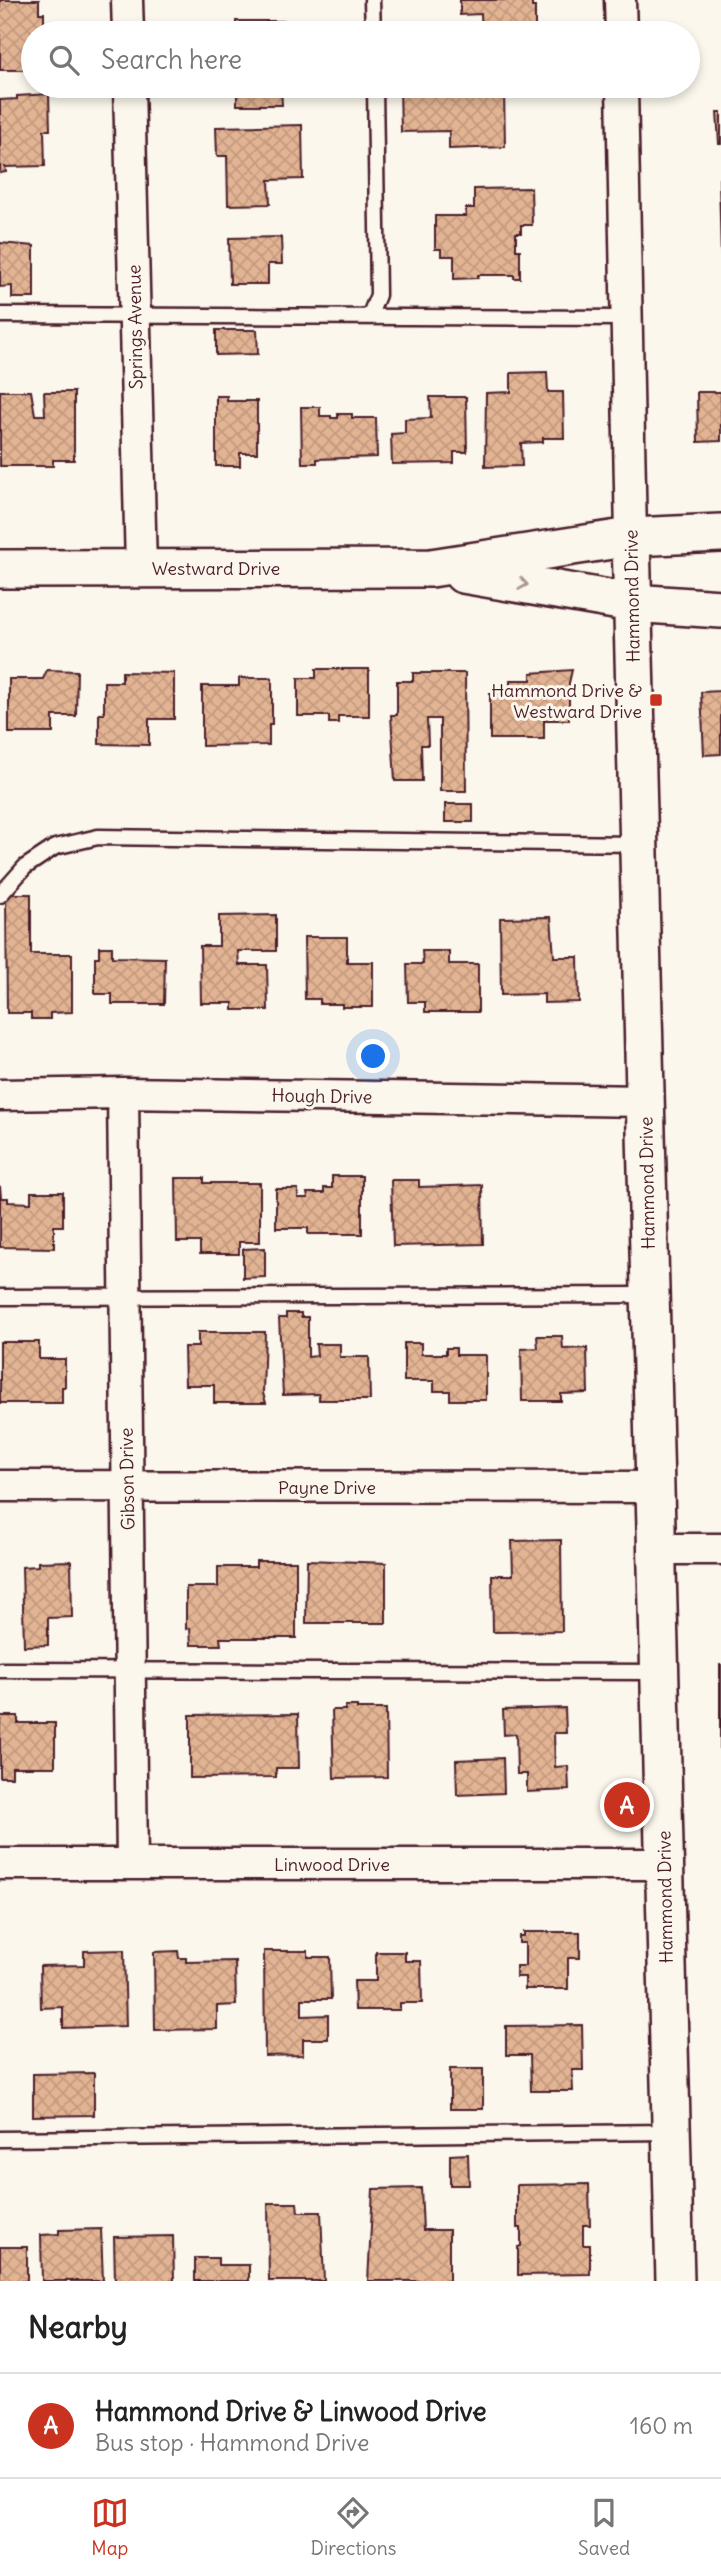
<!DOCTYPE html>
<meta charset="utf-8">
<style>
body{margin:0;font-family:Delius,sans-serif;background:#f6f6f6;color:#222}
.you{position:absolute;left:374px;top:1057px;width:24px;height:24px;margin:-18px;border:5px solid #fff;border-radius:50%;background:#1a73e8;box-shadow:0 0 0 10px #1a73e833}
.badge{display:grid;place-items:center;width:46px;height:46px;border-radius:50%;background:#c8321e;color:#fff;font-size:23px;font-weight:700}
.pin{position:absolute;translate:-50% -50%;border:4px solid #fff;box-shadow:0 2px 7px #0006}
.list{margin:0;padding:0;list-style:none}
h2{display:flex;justify-content:space-between;align-items:center;height:91px;margin:0;padding:0 28px;font-size:30px}
h2 small{font-size:23px;font-weight:400;color:#767676}
.list li{display:grid;grid-template-columns:46px 1fr auto;gap:21px;align-items:center;box-sizing:border-box;height:105px;padding:0 28px;border-top:2px solid #e0e0e0}
.list b{display:block;font-size:26px;white-space:nowrap}
.list p{margin:0;font-size:23px;white-space:nowrap;color:#767676}
.list em{font-size:23px;font-style:normal;color:#767676}
.icon{flex:none;width:38px;height:38px;fill:none;stroke:currentColor;stroke-width:2;stroke-linecap:round;stroke-linejoin:round}
.map{position:relative;flex:none;width:721px;height:2281px;overflow:hidden}
.search{position:absolute;background:#fff;box-shadow:0 4px 10px #0003;left:21px;right:21px;top:21px;height:77px;display:flex;align-items:center;gap:18px;box-sizing:border-box;padding:0 24px;border-radius:38px;color:#767676;font-size:26px}
.sheet{height:196px;background:#fff}
nav{display:flex;justify-content:space-around;align-items:center;box-sizing:border-box;height:98px;border-top:2px solid #e0e0e0;background:#fff;font-size:19px;color:#767676}
nav a{display:grid;justify-items:center;gap:4px}
nav .on{color:#c8321e}
.map>svg:first-child{display:block}
.building{fill:url(#building-cross-hatch);stroke:#4a1f2b;stroke-width:2}
.lines{fill:none;stroke-linecap:round;stroke-linejoin:round}
.service-casing{stroke:#4a1f2b;stroke-width:19}
.minor-casing{stroke:#4a1f2b;stroke-width:35}
.tertiary-casing{stroke:#4a1f2b;stroke-width:42}
.service{stroke:#fbf7ec;stroke-width:14}
.minor{stroke:#fbf7ec;stroke-width:30}
.tertiary{stroke:#fbf7ec;stroke-width:37}
.oneway{stroke:#ab9695}
.poi-dot{fill:#c8321e;stroke:#fbf7ec;stroke-width:2.5}
.labels{text-anchor:middle;dominant-baseline:central;stroke-width:6;stroke-linejoin:round;paint-order:stroke}
.street-label{font-size:18px;fill:#4a1f2b;stroke:#fbf7ec}
.poi-label{font-size:18px;fill:#4a1f2b;stroke:#fbf7ec;text-anchor:end}
</style>
<div class="map">
<svg width="721" height="2281" viewBox="0 0 721 2281">
<defs>
<pattern id="building-cross-hatch" width="8" height="8" patternUnits="userSpaceOnUse" patternTransform="scale(1.75)"><rect width="8" height="8" fill="#e2b493"/><path d="M0 0l8 8M0 8l8-8" fill="none" stroke="#c39a7f"/></pattern>
</defs>
<rect width="100%" height="100%" fill="#fbf7ec"/>
<filter id="ink" filterUnits="userSpaceOnUse"><feTurbulence type="fractalNoise" baseFrequency=".0143" numOctaves="2"/><feDisplacementMap in="SourceGraphic" scale="14" xChannelSelector="R" yChannelSelector="G"/><feConvolveMatrix kernelMatrix="1 2 1 2 8 2 1 2 1" color-interpolation-filters="sRGB"/></filter>
<g filter="url(#ink)">
<path class="building" d="M0 0H39V13H44V33H33V70H0Z
M460 0H532V7H535V33H482L481 14 460 15Z
M236 21H283V33H236Z
M237 86H281L282 105H237Z
M400 86H517V88H504L505 147 449 149V131L401 132Z
M49 94 50 130H44L45 166 5 167 6 172 0 173V100L17 99V96Z
M717 112H721V144H719Z
M302 125 303 179 269 180 270 204 228 205 227 156H217L216 127Z
M719 179H721V257Z
M531 188 532 225H521V233H516V250H520V278H514V275H478V278L454 279V256H441V249H435V216H466V208H474V189Z
M281 237 282 264H268V284H230L229 238Z
M0 243 34 246V298H12V286L0 287Z
M216 330H257L258 354 216 355Z
M547 372 548 392H563L564 438H543V442L521 443 522 466 485 467 486 393 511 392V373Z
M0 391H31L35 415H45L44 392H74V460H53V466H0Z
M697 392H721V441L698 442Z
M216 396H227V401H257V453H240V466H216Z
M430 397H466L467 452H454V463L392 464 391 434 405 433V419L431 418Z
M301 407H320V416H331V418H338V414H352V418H376L377 457 317 459V463H302Z
M316 669H369V716H338V723H329V716H298V678H316Z
M47 670 77 671 76 716H53V733H9V679H43Z
M572 670 569 683V720H544V739H490V694H510V680H531V673Z
M122 672 174 673V719H149V745L99 744V714H104V682H122Z
M413 673H465L466 791H440V719H427L428 745H421L422 781H395L391 715H397V681H413Z
M239 678H272V724H269V745L202 746V686H239Z
M721 691V754L704 755 701 692Z
M445 804H473V822H445Z
M6 894H31V954H72V1012L50 1013V1019H31V1013H7Z
M276 915V951H238L239 965H267L268 1010H233V1003H201L200 946H219V916Z
M551 917 554 957H578L579 1002 544 1003V994L501 995 500 918Z
M304 937H347V962H373V1007H342V1004H320V999H305Z
M99 947H112V957L165 958 164 1004H112V994H95V957H99Z
M422 951H449V964H478V1012H425V1002H408L407 964H423Z
M332 1176H362V1234H308V1228H276V1189H298V1198H308L307 1193H324V1188H332Z
M176 1178H204V1183H260V1242H239V1254H200V1242H177Z
M391 1180H419V1187L482 1185 483 1244 393 1246Z
M0 1186 1 1198H8V1202L31 1203V1192H63V1226H54V1248L0 1247Z
M265 1248V1277L243 1278V1249Z
M286 1313H301V1317H308V1357L317 1356 316 1344H340V1357H369L370 1400H319V1394L283 1395 279 1318H286Z
M198 1332H265L263 1393 266 1403H214V1385H185L184 1347H198Z
M537 1336H562L563 1349 587 1348 588 1393 561 1394V1401H522L521 1349 538 1348Z
M0 1342H39V1359H65V1387H62V1403H0Z
M404 1343H421V1354H446V1348H456V1355H486V1400H450V1391H434V1381H404Z
M561 1540 562 1631 493 1632 492 1575H513L512 1541Z
M307 1560 386 1563V1623H306Z
M71 1561 72 1617 48 1618V1645L24 1646 22 1567 38 1566V1562Z
M256 1561H296V1638H220L221 1645H191L190 1628 186 1629V1587H218V1567H256Z
M720 1665H721V1754H720Z
M345 1706H357V1709H386L387 1777 334 1778 332 1710H345Z
M565 1708 566 1733H554L555 1767 568 1766 569 1790 527 1792V1774H517L516 1734 504 1735 503 1710Z
M298 1714 299 1768H276V1777L190 1778V1715Z
M0 1716H18V1723H55V1767H12V1777H0Z
M503 1758 504 1793 457 1795 456 1760Z
M524 1932H580V1958H568V1989H525V1977H516V1966H525V1943H519V1936H524Z
M124 1950 126 2026 63 2028V2007L41 2008 40 1966 84 1965V1951Z
M178 1951 179 1958H186V1962L235 1961 236 2005 217 2006V2029L155 2030 154 1952Z
M264 1951H308V1957H330L331 1999H302V2016L328 2015V2039H303V2055L265 2056Z
M376 1952H405V1961H421L422 2003H400V2010H355L354 1981H376Z
M582 2025 583 2070H572L573 2091H531L530 2055H506V2026Z
M450 2069H483V2109H450Z
M94 2073V2115L33 2116V2074Z
M468 2154 469 2185H450V2155Z
M589 2184 590 2225H583V2245H590V2274L518 2275V2247L521 2246V2228H517V2185Z
M421 2188 423 2230H449V2281H368L373 2189Z
M268 2203H297L298 2212H321L324 2281H269Z
M101 2229 103 2281H42L41 2235 59 2234V2230Z
M173 2236 174 2281H115L114 2237Z
M0 2247H27V2281H0Z
M195 2258H218V2265H249V2281H195Z"/>
<g class="lines">
<g class="service-casing">
<path id="service" d="M372 0 373 33
M0 315 627 318
M369 317 378 295 375 86
M0 895 25 867 55 847 98 837 637 844
M0 1297 650 1295
M0 1670 658 1672
M0 2139 671 2132"/>
</g>
<g class="minor-casing">
<path id="minor" d="M127 0 128 33
M620 0 621 33
M129 86 141 568
M622 86 631 537
M123 1093 132 1864
M0 1095 123 1093 645 1101
M0 1486 654 1487
M656 1549H721
M0 1864H664"/>
</g>
<g class="tertiary-casing">
<path id="tertiary" d="M631 537 675 2281
M0 569 431 568 631 537 721 533
M463 574 632 603 721 609"/>
</g>
<use href="#service" class="service"/>
<use href="#minor" class="minor"/>
<use href="#tertiary" class="tertiary"/>
</g>
<defs><path id="oneway-chevron" d="M-2-3.5L2.5 0L-2 3.5" fill="none" stroke-width="1.6" stroke-linecap="round" stroke-linejoin="round" transform="scale(1.75)"/></defs>
<use class="oneway" href="#oneway-chevron" transform="translate(523 584) rotate(10)"/>
</g>
<rect class="poi-dot" x="649" y="693" width="14" height="14" rx="3.5"/>
<g class="labels">
<g class="street-label">
<text transform="translate(135 327) rotate(-91)">Springs Avenue</text>
<text x="216" y="568">Westward Drive</text>
<text transform="translate(632 596) rotate(-91)">Hammond Drive</text>
<text transform="translate(322 1096) rotate(1)">Hough Drive</text>
<text transform="translate(647 1183) rotate(-91)">Hammond Drive</text>
<text transform="translate(127 1479) rotate(-91)">Gibson Drive</text>
<text x="327" y="1487">Payne Drive</text>
<text x="332" y="1864">Linwood Drive</text>
<text transform="translate(665 1897) rotate(-91)">Hammond Drive</text>
</g>
<g class="poi-label">
<text x="642" y="690">Hammond Drive &amp;<tspan x="642" dy="21">Westward Drive</tspan></text>
</g>
</g>
</svg>
<div class="you"></div>
<div class="pin badge" style="left:627px;top:1805px">A</div>
<div class="search"><svg class="icon" aria-label="search" viewBox="0 0 24 24"><circle cx="10" cy="10" r="6"/><path d="M15 15l6 6"/></svg>Search here</div>
</div>
<section class="sheet">
<h2>Nearby<small></small></h2>
<ul class="list">
<li><span class="badge">A</span><div><b>Hammond Drive &amp; Linwood Drive</b><p>Bus stop · Hammond Drive</p></div><em>160 m</em></li>
</ul>
</section>
<nav>
<a class="on"><svg class="icon" aria-label="map" viewBox="0 0 24 24"><path d="M3 6l6-2 6 2 6-2v14l-6 2-6-2-6 2zM9 4v14M15 6v14"/></svg>Map</a>
<a><svg class="icon" aria-label="directions" viewBox="0 0 24 24"><path d="M12 3l9 9-9 9-9-9zM9 14v-3h6M13 9l2 2-2 2"/></svg>Directions</a>
<a><svg class="icon" aria-label="saved" viewBox="0 0 24 24"><path d="M7 4h10v16l-5-4-5 4z"/></svg>Saved</a>
</nav>
